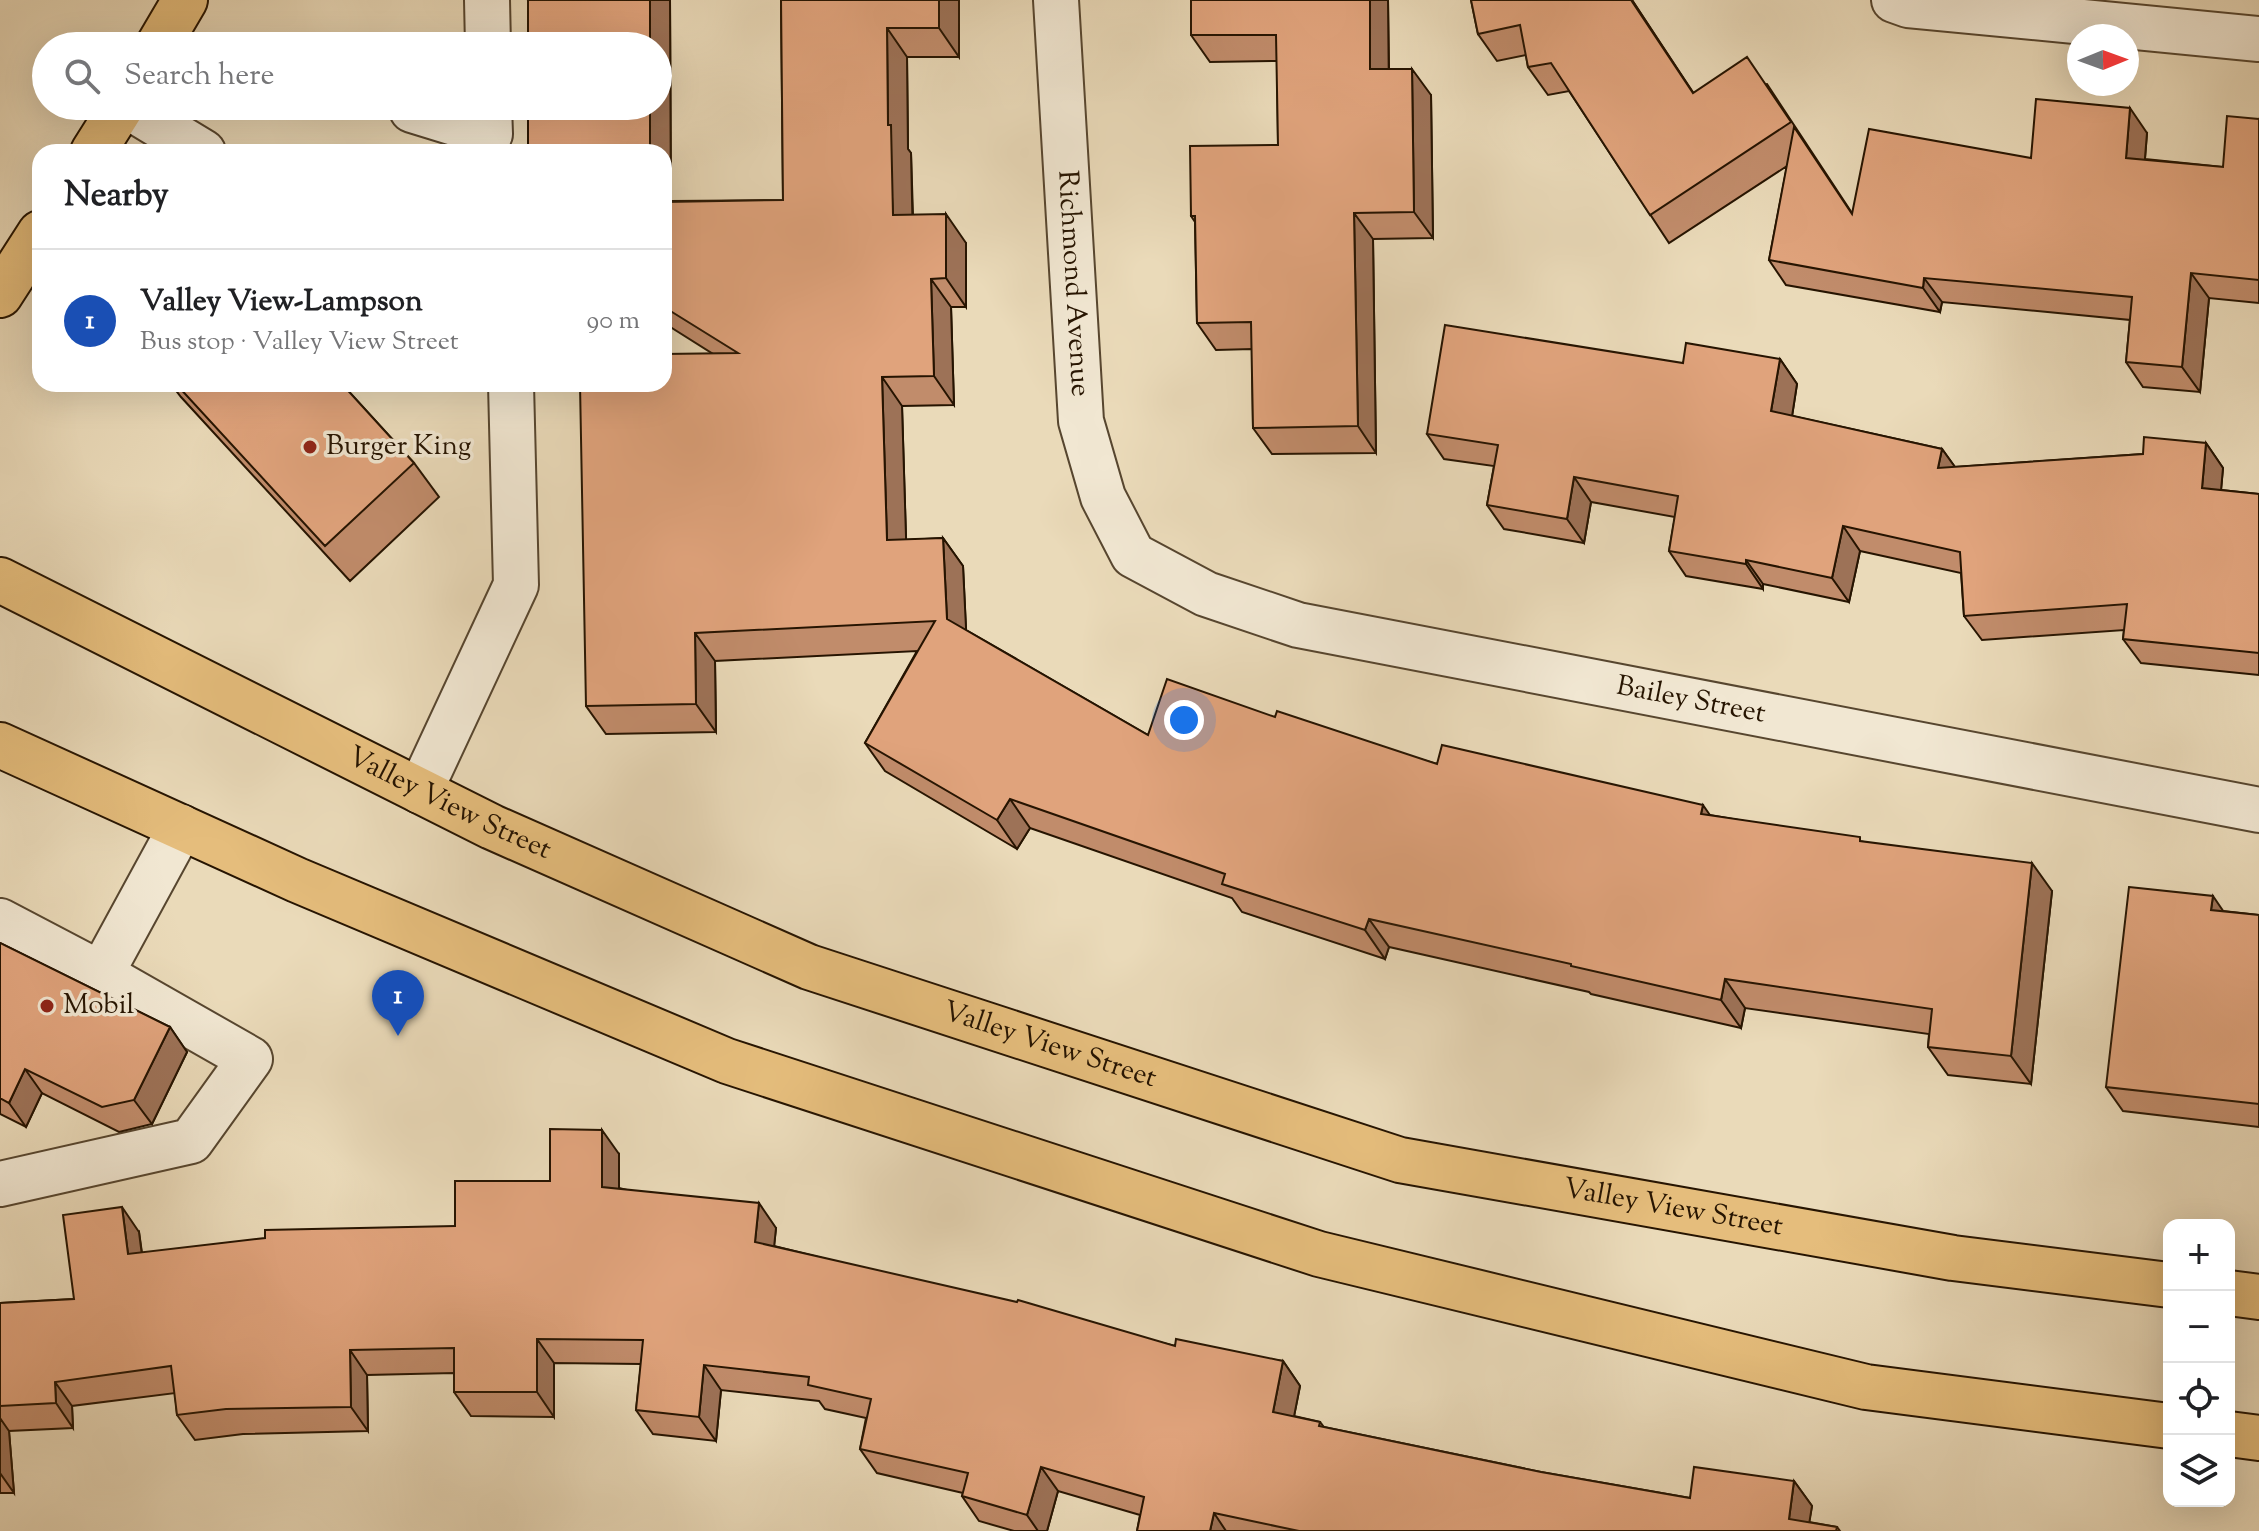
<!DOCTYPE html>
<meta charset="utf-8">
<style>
body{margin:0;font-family:"Sorts Mill Goudy",serif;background:#f6f6f6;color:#202124}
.controls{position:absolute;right:24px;bottom:24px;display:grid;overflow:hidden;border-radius:16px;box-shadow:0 8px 32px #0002}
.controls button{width:72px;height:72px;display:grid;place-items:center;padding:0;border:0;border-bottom:2px solid #e0e0e0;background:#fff;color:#202124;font:40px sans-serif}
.compass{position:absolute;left:2067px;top:24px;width:72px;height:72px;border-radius:50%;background:#fff;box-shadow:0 8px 32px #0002;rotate:89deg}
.you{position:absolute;left:1184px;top:720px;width:28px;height:28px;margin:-20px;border:6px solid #fff;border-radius:50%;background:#1a73e8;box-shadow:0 0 0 12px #1a73e833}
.badge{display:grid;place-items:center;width:52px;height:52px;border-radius:50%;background:#7c3aed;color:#fff;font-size:26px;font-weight:700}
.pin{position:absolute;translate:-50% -66px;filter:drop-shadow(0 2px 4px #0008)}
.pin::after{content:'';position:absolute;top:42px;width:28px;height:24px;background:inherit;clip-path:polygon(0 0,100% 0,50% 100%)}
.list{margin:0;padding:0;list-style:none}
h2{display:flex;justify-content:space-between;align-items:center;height:104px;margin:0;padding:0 32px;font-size:34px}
h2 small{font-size:26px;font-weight:400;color:#757577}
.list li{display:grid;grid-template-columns:52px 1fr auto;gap:24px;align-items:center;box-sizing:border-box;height:144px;padding:0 32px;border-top:2px solid #e0e0e0}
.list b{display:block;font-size:30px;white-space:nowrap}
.list p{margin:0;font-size:26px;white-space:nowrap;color:#757577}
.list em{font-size:26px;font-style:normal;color:#757577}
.icon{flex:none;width:44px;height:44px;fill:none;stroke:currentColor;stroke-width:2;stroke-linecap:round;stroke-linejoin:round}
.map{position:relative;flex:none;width:2259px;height:1531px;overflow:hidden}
.search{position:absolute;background:#fff;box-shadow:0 8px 32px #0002;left:32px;top:32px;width:640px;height:88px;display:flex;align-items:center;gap:20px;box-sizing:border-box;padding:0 28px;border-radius:44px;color:#757577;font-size:30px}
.panel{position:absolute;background:#fff;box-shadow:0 8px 32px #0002;left:32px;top:144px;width:640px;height:248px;border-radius:24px}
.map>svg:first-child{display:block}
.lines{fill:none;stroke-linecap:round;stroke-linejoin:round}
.minor-casing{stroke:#57462f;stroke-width:48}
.major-casing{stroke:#261401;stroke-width:48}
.minor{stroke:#f1e7d2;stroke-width:44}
.major{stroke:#e5bd7c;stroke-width:44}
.wall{fill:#c18c6b;stroke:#261401;stroke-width:2}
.shaded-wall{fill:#9d7257;stroke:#261401;stroke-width:2}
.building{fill:#e0a37c;stroke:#261401;stroke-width:2}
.poi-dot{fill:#8f2418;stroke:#f1e7d2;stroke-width:3}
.labels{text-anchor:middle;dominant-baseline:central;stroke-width:7;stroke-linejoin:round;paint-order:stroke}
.street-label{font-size:28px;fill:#261401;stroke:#f1e7d2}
.poi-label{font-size:28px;fill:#261401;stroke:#f1e7d2;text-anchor:start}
</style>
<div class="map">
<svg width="2259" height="1531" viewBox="0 0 2259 1531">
<rect width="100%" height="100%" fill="#eadab9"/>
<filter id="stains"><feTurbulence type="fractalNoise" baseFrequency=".0025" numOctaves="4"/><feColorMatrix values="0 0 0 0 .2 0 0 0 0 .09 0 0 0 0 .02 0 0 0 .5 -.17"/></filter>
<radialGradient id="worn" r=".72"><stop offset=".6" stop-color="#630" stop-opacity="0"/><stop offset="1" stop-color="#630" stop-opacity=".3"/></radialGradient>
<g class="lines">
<g class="minor-casing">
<g id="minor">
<path d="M487 0 488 46"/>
<path id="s1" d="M1056 0 1081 421 1103 497 1133 555 1206 594 1298 625 2259 810"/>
<path d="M1894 0 1908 5 2259 39"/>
<path d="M127 106 203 152"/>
<path d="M412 110 490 134 489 106"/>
<path d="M420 791 516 585 511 384"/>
<path d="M0 921 101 974"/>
<path d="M0 1184 191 1141 250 1059 101 974 181 827"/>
</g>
</g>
<g class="major-casing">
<g id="major">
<path d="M158 46 185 0"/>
<path d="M93 152 122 106"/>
<path d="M0 295 40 233"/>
<path id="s2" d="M0 580 492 827 809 967 1400 1160 1953 1258 2169 1285"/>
<path d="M0 745 297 880 727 1061 1319 1254 1866 1387 2169 1426"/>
<path d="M2229 1293 2259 1297"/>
<path d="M2229 1434 2259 1438"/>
</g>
</g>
<use href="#minor" class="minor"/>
<use href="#major" class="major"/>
</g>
<path class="wall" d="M528 0H670L671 201 783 200 781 0H959V57H907L908 149 911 153 913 215 966 243V307H951L954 405 902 406 906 540 943 538 963 566 966 630 1148 735 1275 717 1437 764 1710 815 1864 842 2052 891 2031 1084 1948 1075 1928 1047 1929 1034 1745 1008 1741 1028 1591 994 1589 992 1389 947 1385 959 1242 912 1232 898 1030 828 1017 849 885 771 865 743 917 651 715 661 716 732 606 734 586 706 713 354 664 323V152Z
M1191 0H1388L1389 69 1431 95 1433 238 1373 239 1376 453 1272 454 1253 428 1252 349 1216 350 1197 323 1195 222 1191 216 1278 145 1277 61 1210 62 1191 35Z
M1471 0H1632L1693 93 1767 84 1852 213 2031 158 2147 133 2145 159 2223 167 2259 119V303L2209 298 2200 392 2143 387 2126 362 2130 320 1942 302 1940 312 1786 285 1769 260 1787 166 1669 243 1569 91 1548 95 1528 67 1526 55 1497 61 1478 34Z
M1780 359 1797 384 1792 416 1942 449 1955 467 2143 454 2206 443 2223 468 2221 490 2259 494V675L2141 663 2123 639 2124 630 1982 640 1964 616 1961 573 1860 551 1849 602 1763 584V589L1686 576 1669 551 1675 517 1591 502 1584 543 1504 529 1487 505 1494 466 1444 459 1427 434 1683 363Z
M171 384H342L414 463 439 497 350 581 181 397Z
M2223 911 2259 915V1127L2123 1111 2106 1087Z
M0 943 170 1027 187 1052 152 1124 119 1132 42 1093 26 1127 0 1114Z
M619 1154V1188L776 1228 774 1246 1175 1346 1283 1361 1300 1386 1294 1416 1320 1422 1324 1427 1541 1472 1690 1498 1794 1481 1812 1506 1809 1522 1837 1527 1840 1531H1137L1140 1515 1058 1491 1047 1531H1014L979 1521 962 1496 963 1493 877 1473 860 1449 866 1418 825 1409 819 1401 721 1390 716 1441 653 1434 636 1410 641 1364 554 1363V1417L471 1416 454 1392V1373L367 1375 368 1431 243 1434 195 1440 177 1415 175 1393 72 1406 73 1428 9 1431 14 1493H0V1303L74 1299 139 1232 142 1253 455 1226 550 1181Z"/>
<path class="shaded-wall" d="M650 0H670L671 230 664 221V152H650V106H658V46H650Z
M939 0H959V57L939 28Z
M1370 0H1388L1389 96 1370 69Z
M1631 0H1632L1712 121 1693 93Z
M887 28 907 57 908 149 911 153 913 244 893 215 888 125Z
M1412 69 1431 95 1433 238 1414 212Z
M2130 108 2147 133 2143 182 2126 158Z
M1354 213 1373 239 1376 453 1358 426Z
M946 214 966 243V307L946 278Z
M2191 273 2209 298 2200 392 2182 367Z
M1924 278 1942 302 1940 312 1923 288Z
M931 279 951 307 954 405 934 376Z
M1780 359 1797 384 1789 436 1771 411Z
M882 377 902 406 907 569 887 540Z
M2206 443 2223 468 2219 513 2202 488Z
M1942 449 1960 474 1938 468Z
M1574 477 1591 502 1584 543 1567 519Z
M1843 526 1860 551 1849 602 1832 578Z
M943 538 963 566 967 648 947 619Z
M1746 560 1763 584V589L1746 564Z
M695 633 715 661 716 732 696 704Z
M1010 799 1030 828 1017 849 997 820Z
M1703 805 1723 834 1701 814Z
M2032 863 2052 891 2031 1084 2011 1056Z
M2213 896 2230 921 2211 910Z
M1369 919 1389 947 1385 959 1365 930Z
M1725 979 1745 1008 1741 1028 1721 1000Z
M170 1027 187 1052 152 1124 134 1100Z
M25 1069 42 1093 26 1127 9 1103Z
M602 1130 619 1154V1211L602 1187Z
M759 1203 776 1228 772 1267 755 1242Z
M122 1207 139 1232 145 1279 128 1254Z
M537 1339 554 1363V1417L537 1392Z
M350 1350 367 1375 368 1431 351 1407Z
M1283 1361 1300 1386 1290 1437 1273 1412Z
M704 1365 721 1390 716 1441 699 1417Z
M55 1382 72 1406 73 1428 56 1403Z
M0 1418 9 1431 14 1493 0 1473Z
M1041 1467 1058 1491 1047 1531H1038L1027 1515Z
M1794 1481 1812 1506 1808 1531 1789 1519Z
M1214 1513 1226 1531H1210Z"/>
<path class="building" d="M528 0H650V46H528Z
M781 0H939V28H887L888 125H891L893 215 946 214V278L931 279 934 376 882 377 887 540 943 538 947 619 1148 735 1167 679 1275 717 1277 711 1437 764 1442 745 1703 805 1701 814 1860 837V841L2032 863 2011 1056 1928 1047 1932 1009 1725 979 1721 1000 1571 966V964L1369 919 1365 930 1222 884 1225 874 1010 799 997 820 865 743 935 621 695 633 696 704 586 706 580 384H664V354L738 353 664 307V202L783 200Z
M1191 0H1370V69H1412L1414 212 1354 213 1358 426 1253 428 1251 322 1197 323 1195 216H1191L1190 146 1278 145 1276 35H1191Z
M1471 0H1631L1693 93 1747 57 1791 122 1650 215 1551 63 1528 67 1520 25 1478 34Z
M2036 99 2130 108 2126 158 2223 167 2227 116 2259 119V280L2191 273 2182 367 2126 362 2132 297 1924 278 1923 288 1769 260 1794 127 1852 214 1869 129 2031 158Z
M528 106H650V152H528Z
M1445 325 1683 363 1686 343 1780 359 1771 411 1942 449 1938 468 2143 454 2144 437 2206 443 2202 488 2259 494V653L2123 639 2127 604 1964 616 1960 552 1843 526 1832 578 1746 560V564L1669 551 1678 496 1574 477 1567 519 1487 505 1498 445 1427 434Z
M176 384H342L414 463 325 546Z
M2129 887 2213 896 2211 910 2259 915V1104L2106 1087Z
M0 943 170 1027 134 1100 102 1107 25 1069 9 1103 0 1098Z
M550 1129 602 1130V1187L759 1203 755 1242 1017 1302 1018 1300 1175 1346 1176 1339 1283 1361 1273 1412 1320 1422 1319 1426 1541 1472 1690 1498 1694 1467 1794 1481 1789 1519 1837 1527 1836 1531H1299L1214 1513 1210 1531H1137L1144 1497 1041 1467 1027 1515 962 1496 968 1473 860 1449 871 1399 808 1385 809 1377 704 1365 699 1417 636 1410 643 1340 537 1339V1392H454V1348L350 1350 351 1407 226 1409 177 1415 171 1366 55 1382 56 1403 0 1406V1303L74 1299 63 1215 122 1207 128 1254 265 1238V1230L455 1226V1181H550Z"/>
<g class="poi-dot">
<circle cx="310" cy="447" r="8"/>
<circle cx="47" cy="1006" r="8"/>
</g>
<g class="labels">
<g class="street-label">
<text stroke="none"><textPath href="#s1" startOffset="284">Richmond Avenue</textPath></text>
<text stroke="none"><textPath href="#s1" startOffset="1146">Bailey Street</textPath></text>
<text stroke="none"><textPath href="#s2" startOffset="502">Valley View Street</textPath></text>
<text stroke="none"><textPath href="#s2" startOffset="1150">Valley View Street</textPath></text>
<text stroke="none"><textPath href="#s2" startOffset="1796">Valley View Street</textPath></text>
</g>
<g class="poi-label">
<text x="326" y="447">Burger King</text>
<text x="63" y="1006">Mobil</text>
</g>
</g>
<rect width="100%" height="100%" filter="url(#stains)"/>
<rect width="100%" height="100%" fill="url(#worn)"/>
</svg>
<div class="controls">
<button>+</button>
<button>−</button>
<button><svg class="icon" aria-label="locate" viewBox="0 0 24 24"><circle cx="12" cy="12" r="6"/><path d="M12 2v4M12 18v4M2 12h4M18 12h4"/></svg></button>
<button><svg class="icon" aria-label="layers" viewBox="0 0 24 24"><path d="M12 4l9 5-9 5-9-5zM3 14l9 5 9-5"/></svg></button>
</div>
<svg class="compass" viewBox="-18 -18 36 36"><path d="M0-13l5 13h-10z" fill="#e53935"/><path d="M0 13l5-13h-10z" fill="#757577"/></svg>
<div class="you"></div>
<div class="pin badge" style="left:398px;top:1036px;background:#1a4fb4">1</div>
<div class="search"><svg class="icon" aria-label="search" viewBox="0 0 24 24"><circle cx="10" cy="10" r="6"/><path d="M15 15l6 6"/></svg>Search here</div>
<section class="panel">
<h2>Nearby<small></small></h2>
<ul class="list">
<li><span class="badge" style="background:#1a4fb4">1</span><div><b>Valley View-Lampson</b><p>Bus stop · Valley View Street</p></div><em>90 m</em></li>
</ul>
</section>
</div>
